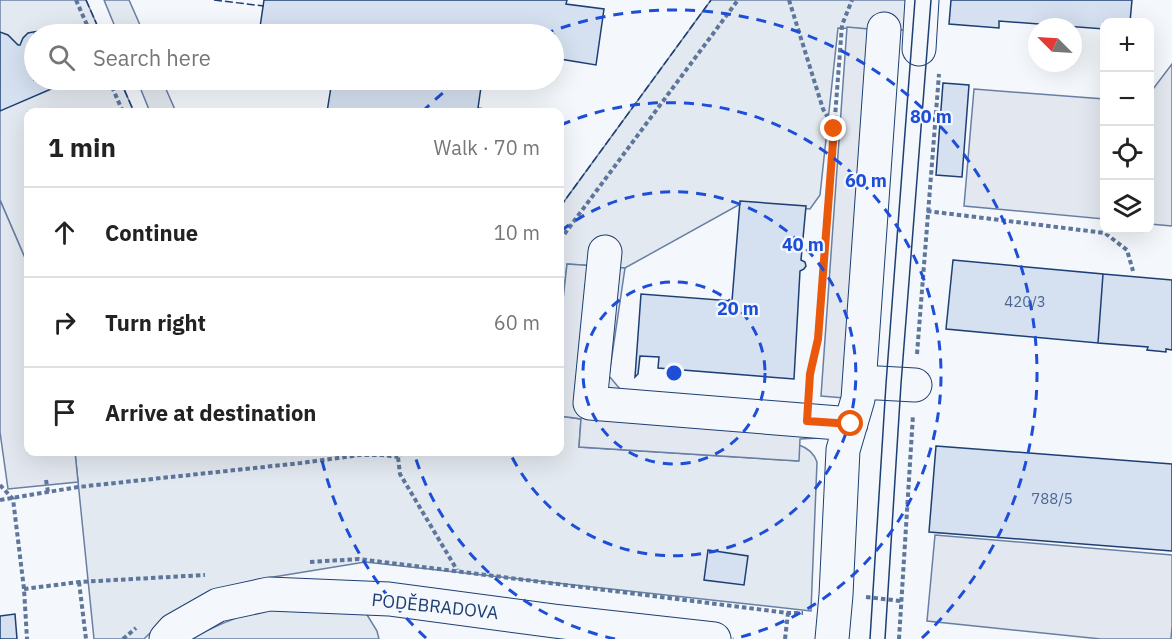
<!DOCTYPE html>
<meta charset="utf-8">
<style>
body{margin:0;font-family:"IBM Plex Sans",sans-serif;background:#f2f2f2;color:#222}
.controls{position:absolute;right:18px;top:18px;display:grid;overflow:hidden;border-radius:12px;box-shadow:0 6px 24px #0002}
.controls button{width:54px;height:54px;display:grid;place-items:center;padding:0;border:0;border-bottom:2px solid #e0e0e0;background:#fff;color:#222;font:30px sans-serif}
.compass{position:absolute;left:1028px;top:18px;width:54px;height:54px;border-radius:50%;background:#fff;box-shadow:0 6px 24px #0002;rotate:294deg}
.stop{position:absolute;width:18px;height:18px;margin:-14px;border:4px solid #ea580c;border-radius:50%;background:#fff}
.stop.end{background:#ea580c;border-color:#fff;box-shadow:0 2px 6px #0008}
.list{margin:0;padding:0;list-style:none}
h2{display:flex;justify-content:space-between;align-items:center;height:78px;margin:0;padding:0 24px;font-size:26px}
h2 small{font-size:20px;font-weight:400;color:#767676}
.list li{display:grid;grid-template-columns:39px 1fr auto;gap:18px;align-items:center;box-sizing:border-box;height:90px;padding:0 24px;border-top:2px solid #e0e0e0}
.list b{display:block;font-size:22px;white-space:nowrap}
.list em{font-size:20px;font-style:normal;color:#767676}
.icon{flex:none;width:33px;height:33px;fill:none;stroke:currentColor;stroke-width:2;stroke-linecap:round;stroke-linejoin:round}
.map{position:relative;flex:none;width:1172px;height:639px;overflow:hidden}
.search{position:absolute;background:#fff;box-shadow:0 6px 24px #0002;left:24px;top:24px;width:540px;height:66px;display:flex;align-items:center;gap:15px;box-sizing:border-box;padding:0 21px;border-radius:33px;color:#767676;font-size:22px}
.panel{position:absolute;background:#fff;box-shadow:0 6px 24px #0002;left:24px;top:108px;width:540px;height:348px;border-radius:12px}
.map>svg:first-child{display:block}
.green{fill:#e3e9f0;stroke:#687fa3;stroke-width:1.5}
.parking{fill:#e3e8f0;stroke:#687fa3;stroke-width:1.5}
.building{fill:#d5e0f0;stroke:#1d3f73;stroke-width:1.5}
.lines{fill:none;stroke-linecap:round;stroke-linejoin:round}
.minor-casing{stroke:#1d3f73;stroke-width:35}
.path{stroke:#5e769c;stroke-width:4;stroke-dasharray:4.5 3;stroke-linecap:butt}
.minor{stroke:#f4f7fb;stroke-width:33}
.tram{stroke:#1d3f73;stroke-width:1.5}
.fence{stroke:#1d3f73;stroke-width:1.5;stroke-dasharray:8 3;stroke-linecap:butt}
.route{stroke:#ea580c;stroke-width:8}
.ring{fill:none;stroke:#1d4ed8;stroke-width:3;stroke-dasharray:10 8}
.labels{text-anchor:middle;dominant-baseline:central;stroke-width:4.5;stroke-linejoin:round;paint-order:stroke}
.number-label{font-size:15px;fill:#4b6792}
.street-label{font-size:18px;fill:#1d3f73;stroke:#f4f7fb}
.centre{fill:#1d4ed8;stroke:#f4f7fb;stroke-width:3}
.ring-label{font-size:18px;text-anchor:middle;font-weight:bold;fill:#1d4ed8;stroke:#f4f7fb;stroke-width:4.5;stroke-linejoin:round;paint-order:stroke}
</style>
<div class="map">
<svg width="1172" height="639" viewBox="0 0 1172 639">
<rect width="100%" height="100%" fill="#f4f7fb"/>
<path class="green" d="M0 0H86L101 34H34V80H120L134 112H28V265L0 200Z
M104 0H129L144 34H118Z
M711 0H906L904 30 838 28 820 195 810 209 742 203 625 268 567 264 560 327V207Z
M137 80H162L176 112H150Z
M560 416 581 419 579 447 798 461 799 445C808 448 814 453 817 462L811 611 365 562 255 580 155 628 144 639H94L75 452H560Z
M287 604 366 613 377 631 379 639H192C222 621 252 611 287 604Z"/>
<path class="parking" d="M847 27 869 29 844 398 821 396Z
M1172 64V226L1150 224V93Z
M974 89 1104 99V219L964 206Z
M0 200 28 265V452H75L78 482 8 489 0 432Z
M567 264 625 268 609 376 626 396 821 411 818 438 800 439 799 461 579 447 581 419 560 416V327Z
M935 535 1172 555V626L1171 639H1101L927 621Z"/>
<path class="building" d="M264 0H567L566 4 604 9 596 65 554 58V34H259Z
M951 0H1132L1130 22H1104V29L999 21V28L949 24Z
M39 31 48 34 50 32 51 34H34V80H72L0 111V32L8 35 18 45H20L23 38 28 33Z
M283 80H482L478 108 504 112H327L331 87Z
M943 83 969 85 962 177 936 175Z
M740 201 806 206 801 260 805 262 806 266 804 269 800 271 794 379 658 368 659 357 640 356 638 374 635 377 641 294 732 301Z
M953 260 1103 274 1098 343 946 329Z
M1103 274 1172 280V350L1166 349V352L1147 350 1148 347 1098 343Z
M936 446 1172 464V551L929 532Z
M708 550 748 556 744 585 704 580Z
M15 614 17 639H0V616Z"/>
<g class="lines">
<g class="minor-casing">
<path id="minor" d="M919 49 922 0
M605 252 590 403 851 424
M860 382 915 385
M166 639 174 630 218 605 269 594 389 599 554 621 714 639
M832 639 836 595 843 450 858 399 884 29"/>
</g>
<path class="path" d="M76 0 91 34
M789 0 823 109 833 127
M109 80 123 112
M927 211 1105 233 1127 250 1133 271
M560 240 738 0
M917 354 939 74
M809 388 810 374 818 340 842 25 852 0
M391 452 398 457
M403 452 398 457 400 474 457 570
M46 480 48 492
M0 485 13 499 24 589 27 639
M0 500 78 487 301 463 360 455H382L398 457
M310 562 359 559 788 613H803
M79 582 86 639
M24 589 79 582 205 575
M866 597 901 601
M123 639 136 628
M785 639 788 613
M899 639 913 415"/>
<use href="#minor" class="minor"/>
<path class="tram" d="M870 639 886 384 915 0
M885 639 901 384 931 0"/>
<path class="fence" d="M86 0 101 34
M214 0 264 6
M120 80 134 112
M560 207 711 0"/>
</g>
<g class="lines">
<path class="route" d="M834 129 818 339 810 374 807 421 851 424"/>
</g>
<g class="ring">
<circle cx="674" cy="373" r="91"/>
<path d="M561 231A182 182 0 1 1 510 453"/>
<path d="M615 639A272 272 0 0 1 414 453M561 125A272 272 0 1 1 733 639"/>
<path d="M426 638A363 363 0 0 1 320 452M422 112A363 363 0 0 1 458 81M544 34A363 363 0 0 1 922 638"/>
</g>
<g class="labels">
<g class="number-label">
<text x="1025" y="301">420/3</text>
<text x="1052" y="498">788/5</text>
</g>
<g class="street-label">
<text transform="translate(435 606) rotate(6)">PODĚBRADOVA</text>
</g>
</g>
<circle cx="674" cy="373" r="9" class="centre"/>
<g class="ring-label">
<text x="931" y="123">80 m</text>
<text x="866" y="187">60 m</text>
<text x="803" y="251">40 m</text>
<text x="738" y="315">20 m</text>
</g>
</svg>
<div class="controls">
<button>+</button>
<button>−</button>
<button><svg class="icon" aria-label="locate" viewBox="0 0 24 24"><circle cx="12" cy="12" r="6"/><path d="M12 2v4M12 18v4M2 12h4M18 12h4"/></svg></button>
<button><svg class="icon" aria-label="layers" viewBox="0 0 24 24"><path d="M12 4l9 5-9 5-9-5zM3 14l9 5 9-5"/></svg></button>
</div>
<svg class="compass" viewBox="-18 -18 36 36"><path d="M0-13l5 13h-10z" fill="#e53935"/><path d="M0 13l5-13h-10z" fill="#767676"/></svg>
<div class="stop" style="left:851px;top:424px"></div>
<div class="stop end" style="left:834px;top:129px"></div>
<div class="search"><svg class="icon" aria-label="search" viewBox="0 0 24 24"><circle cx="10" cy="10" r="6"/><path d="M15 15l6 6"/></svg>Search here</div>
<section class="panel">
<h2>1 min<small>Walk · 70 m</small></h2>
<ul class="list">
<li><svg class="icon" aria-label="ahead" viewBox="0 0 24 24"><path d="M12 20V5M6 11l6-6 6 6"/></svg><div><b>Continue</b></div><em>10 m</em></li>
<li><svg class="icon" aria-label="right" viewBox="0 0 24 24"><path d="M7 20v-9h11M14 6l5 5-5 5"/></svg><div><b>Turn right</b></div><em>60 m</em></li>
<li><svg class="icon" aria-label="arrive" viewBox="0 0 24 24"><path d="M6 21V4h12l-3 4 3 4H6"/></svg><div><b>Arrive at destination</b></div></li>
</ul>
</section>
</div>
